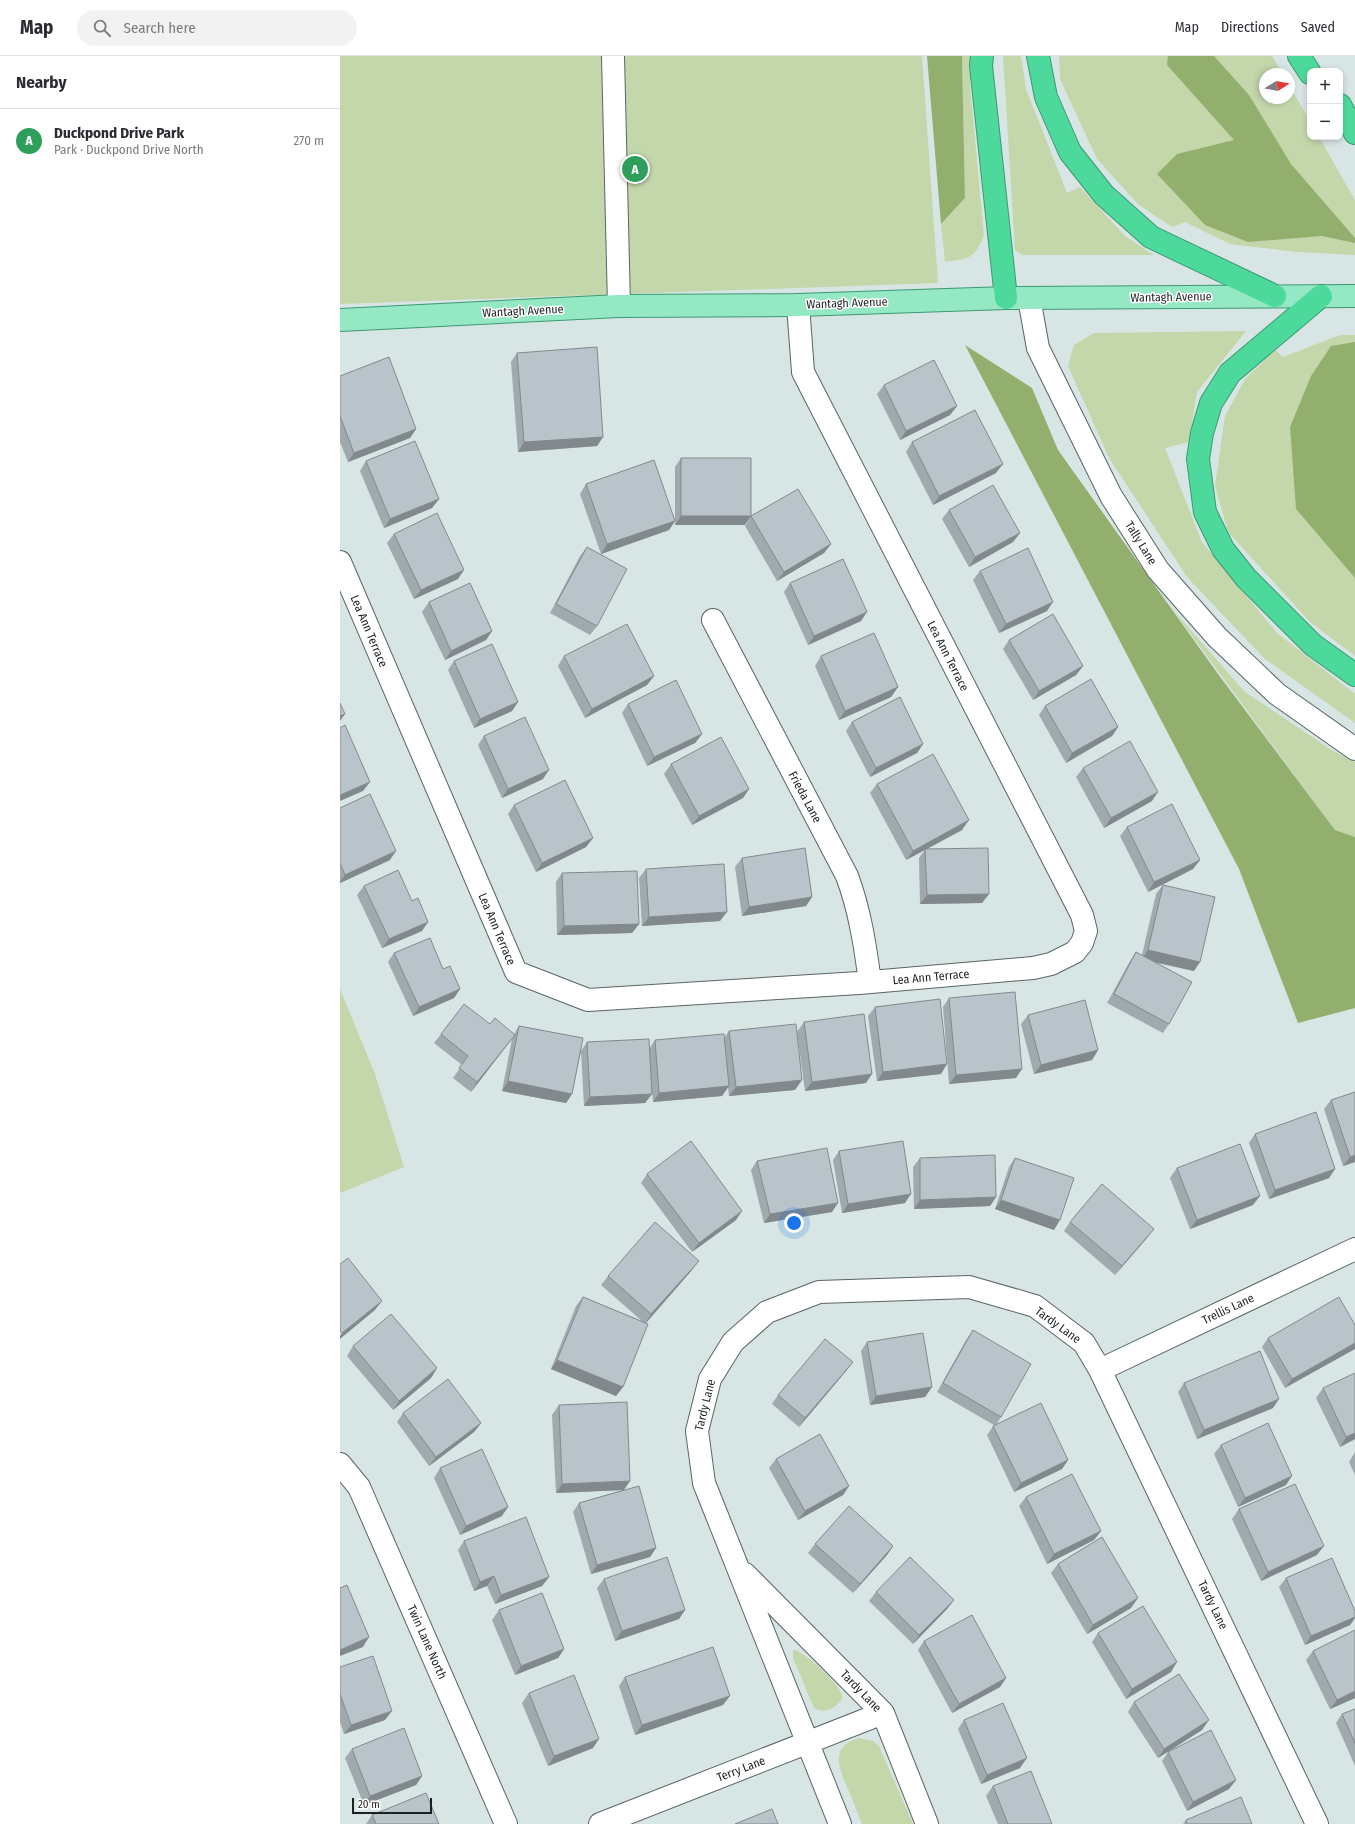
<!DOCTYPE html>
<meta charset="utf-8">
<style>
body{margin:0;font-family:"Fira Sans Condensed",sans-serif;background:#f2f2f3;color:#2b2b33}
.controls{position:absolute;right:12px;top:12px;display:grid;overflow:hidden;border-radius:8px;box-shadow:0 2px 6px #0003}
.controls button{width:36px;height:36px;display:grid;place-items:center;padding:0;border:0;border-bottom:1px solid #e1e1e2;background:#fff;color:#2b2b33;font:20px sans-serif}
.compass{position:absolute;left:919px;top:12px;width:36px;height:36px;border-radius:50%;background:#fff;box-shadow:0 2px 6px #0003;rotate:79deg}
.scale{position:absolute;left:12px;bottom:10px;width:80px;box-sizing:border-box;padding-left:4px;border:2px solid #1c2121;border-top:0;font-size:11px;line-height:14px;white-space:nowrap;color:#1c2121;-webkit-text-stroke:3px #fff;paint-order:stroke}
.you{position:absolute;left:454px;top:1167px;width:14px;height:14px;margin:-10px;border:3px solid #fff;border-radius:50%;background:#1a73e8;box-shadow:0 0 0 6px #1a73e833}
.badge{display:grid;place-items:center;width:26px;height:26px;border-radius:50%;background:#1a73e8;color:#fff;font-size:13px;font-weight:700}
.pin{position:absolute;translate:-50% -50%;border:2px solid #fff;box-shadow:0 1px 4px #0006}
.list{margin:0;padding:0;list-style:none}
h2{display:flex;justify-content:space-between;align-items:center;height:52px;margin:0;padding:0 16px;font-size:17px}
h2 small{font-size:13px;font-weight:400;color:#7c7c81}
.list li{display:grid;grid-template-columns:26px 1fr auto;gap:12px;align-items:center;box-sizing:border-box;height:64px;padding:0 16px;border-top:1px solid #e1e1e2}
.list b{display:block;font-size:15px;white-space:nowrap}
.list p{margin:0;font-size:13px;white-space:nowrap;color:#7c7c81}
.list em{font-size:13px;font-style:normal;color:#7c7c81}
.icon{flex:none;width:22px;height:22px;fill:none;stroke:currentColor;stroke-width:2;stroke-linecap:round;stroke-linejoin:round}
.map{position:relative;flex:none;width:1015px;height:1768px;overflow:hidden}
header{display:flex;align-items:center;gap:24px;box-sizing:border-box;height:56px;padding:0 20px;background:#fff;border-bottom:1px solid #e1e1e2}
header strong{font-size:19px}
nav{display:flex;gap:22px;margin-inline-start:auto;font-size:14px}
.search{width:280px;height:36px;background:#f2f2f3;display:flex;align-items:center;gap:10px;box-sizing:border-box;padding:0 14px;border-radius:22px;color:#7c7c81;font-size:15px}
main{display:flex}
aside{flex:1;background:#fff}
.map>svg:first-child{display:block}
.green{fill:#c3d7ab}
.forest{fill:#93af6d}
.lines{fill:none;stroke-linecap:round;stroke-linejoin:round}
.minor-casing{stroke:#596565;stroke-width:24}
.major-casing{stroke:#3c9971;stroke-width:24}
.highway-casing{stroke:#3c9971;stroke-width:24}
.minor{stroke:#fff;stroke-width:22}
.major{stroke:#95e8c4;stroke-width:22}
.highway{stroke:#4ed99c;stroke-width:22}
.wall{fill:#9fa9ae}
.shaded-wall{fill:#82898d}
.building{fill:#b9c4ca;stroke:#82898d}
.labels{text-anchor:middle;dominant-baseline:central;stroke-width:3;stroke-linejoin:round;paint-order:stroke}
.street-label{font-size:12px;fill:#1c2121;stroke:#fff}
</style>
<header>
<strong>Map</strong>
<div class="search"><svg class="icon" aria-label="search" viewBox="0 0 24 24"><circle cx="10" cy="10" r="6"/><path d="M15 15l6 6"/></svg>Search here</div>
<nav><a>Map</a><a>Directions</a><a>Saved</a></nav>
</header>
<main>
<aside>
<h2>Nearby<small></small></h2>
<ul class="list">
<li><span class="badge" style="background:#2e9e5b">A</span><div><b>Duckpond Drive Park</b><p>Park · Duckpond Drive North</p></div><em>270 m</em></li>
</ul>
</aside>
<div class="map">
<svg width="1015" height="1768" viewBox="0 0 1015 1768">
<rect width="100%" height="100%" fill="#d7e5e4"/>
<path class="green" d="M0 0H582L598 227 0 248Z
M622 0H631L630 30 644 179C635 203 630 202 605 206L601 168 625 142Z
M663 0H681L686 33 727 137 740 131 785 180 814 199H682L675 194Z
M719 0H932L943 18H925V42H949V29L970 65V81H979L1015 144V199L957 196 890 188 845 166 832 171 799 149 757 103 720 23Z
M906 275 857 336 849 386 825 392 862 486 937 577 1015 638V667L925 603 847 521 769 402 728 310 734 289 754 277Z
M1000 279H1015V600L970 566 888 476 875 430 885 360 905 323 936 294 943 301Z
M833 554 905 636 990 693 1015 706V781L995 774Z
M0 933 35 1018 64 1111 0 1137Z
M453 1594C462 1593 498 1627 501 1637 502 1639 502 1641 502 1643 496 1652 484 1659 474 1652L453 1602Z
M519 1682 533 1685 539 1690 573 1768H522C517 1756 513 1744 508 1733 499 1712 489 1690 519 1682Z"/>
<path class="forest" d="M587 0H622L625 142 601 168Z
M828 0H874L909 39 951 108 1015 182V187L982 180 908 186 865 169 817 118 837 98 894 84 827 9Z
M1015 286V522L956 453 950 371 971 320 991 290Z
M625 289 692 332 718 394 878 618 995 774 1015 781V952L958 967 899 813Z"/>
<g class="lines">
<g class="minor-casing">
<path id="minor" d="M273 0 279 250
M689 242 698 292 771 440 818 514 877 581 937 638 1015 693
M0 506 176 916 248 944 519 927 693 912 711 908 735 896 742 887 746 875 742 859 463 316 458 249
M373 564 507 820C520 855 525 889 530 926
M760 1314 1015 1193
M0 1408 19 1431 166 1768
M405 1518 543 1657 587 1768
M260 1768 543 1657
M500 1768 364 1427 357 1375 370 1323 393 1286 427 1256 479 1236 629 1231 695 1250 744 1287 760 1314 977 1768"/>
</g>
<g class="major-casing">
<path id="major" d="M0 264 279 250 458 249 666 242 1015 240"/>
</g>
<g class="highway-casing">
<path id="highway" d="M642 0 641 10 666 242
M698 0 706 41 730 96 764 139 811 181 935 240
M959 0 970 17
M1000 49 1015 77
M981 240 890 317 871 347 862 377 858 403 865 456 883 493 906 522 973 589 1015 619"/>
</g>
<use href="#minor" class="minor"/>
<use href="#major" class="major"/>
<use href="#highway" class="highway"/>
</g>
<path class="wall" d="M177 297 263 381 257 390 178 396 171 306Z
M0 320 76 373 70 382 8 406 0 386Z
M544 329 617 350 610 359 560 384 537 338Z
M572 386 656 417 593 449 566 396Z
M341 402 405 469H335V465L329 474 261 498 240 438 246 428 335 464V411Z
M26 405 99 443 92 452 44 472 20 415Z
M609 454 680 477 673 486 629 511 602 463Z
M411 460 491 488 484 497 437 525 405 470Z
M54 478 118 523 74 543 47 487Z
M247 491 257 570 250 579 210 557 240 500Z
M640 515 707 555 659 577 633 524Z
M450 527 521 565 468 589 444 536Z
M89 546 152 575 146 584 105 604 82 556Z
M669 584 743 610 736 619 693 644 663 593Z
M224 600 314 620 307 629 245 662 218 610Z
M481 600 558 631 551 641 499 664 475 610Z
M114 605 178 646 172 655 134 672 108 614Z
M288 648 362 678 355 687 307 710 282 657Z
M705 650 778 671 772 680 726 707 699 659Z
M512 666 583 688 577 697 530 721 506 675Z
M144 680 203 723 162 742 138 689Z
M331 708 409 733 403 742 352 769 324 718Z
M743 712 812 745 764 772 736 721Z
M537 728 622 774 587 793 649 838 642 847 580 848 579 802 585 794 566 804 530 737Z
M174 749 253 782 246 791 196 816 168 758Z
M0 752 50 804 0 827Z
M787 771 860 804 853 813 808 836 780 780Z
M402 802 472 841 466 850 402 860 395 811Z
M306 813 380 865 302 870 299 822Z
M222 817 299 868 292 877 217 879 216 826Z
M823 829 854 915 817 907 829 968 823 977 767 947 790 905 796 896 802 899 816 838Z
M24 830 82 875 42 892 17 839Z
M54 897 103 913 120 933 114 942 73 960 48 906Z
M609 942 676 1022 609 1028 603 951Z
M535 951 601 1018 537 1025 528 960Z
M688 959 758 994 752 1004 694 1018 681 968Z
M464 966 526 1027 465 1035 457 976Z
M150 968 174 978 179 970 241 995 247 986 309 993 315 984 384 982 389 975 455 1034 389 1040 388 1031 382 1040 313 1046 311 1024 312 1038 305 1047 244 1050 241 995 232 1038 226 1047 162 1035 172 983 131 1036 113 1022 122 1009 94 987 101 978Z
M1015 1036V1106L1003 1110 984 1053 991 1044Z
M915 1078 995 1113 989 1122 929 1143 909 1087Z
M499 1095 565 1147 502 1157 493 1104Z
M580 1102 656 1141 650 1150 574 1153 573 1111Z
M675 1102 714 1174 655 1153 669 1111Z
M417 1105 492 1156 424 1167 411 1114Z
M837 1112 913 1149 850 1173 830 1122Z
M307 1118 396 1164 352 1196 301 1127Z
M730 1166 807 1182 775 1219 724 1175Z
M352 1214 306 1267 283 1331 276 1340 211 1313 236 1250 243 1241 302 1265 261 1229 268 1220Z
M1015 1269 945 1332 922 1291 928 1282Z
M633 1274 661 1361 656 1369 728 1404 722 1413 674 1436 647 1379 654 1369 597 1336 626 1284Z
M527 1286 592 1331 585 1341 530 1349 521 1295Z
M13 1290 97 1312 91 1322 53 1354 7 1300Z
M513 1306 506 1315 459 1371 432 1348 438 1339Z
M844 1327 933 1352 857 1383 838 1336Z
M983 1332 1015 1383 1000 1391 976 1342Z
M219 1349 284 1434 316 1492 310 1501 251 1518 233 1456 239 1447 283 1434 216 1437 212 1359Z
M63 1357 141 1367 134 1376 89 1410 57 1366Z
M881 1389 946 1429 898 1451 874 1398Z
M1015 1396V1419L1009 1406Z
M436 1403 509 1430 503 1439 458 1464 429 1412Z
M100 1412 162 1460 120 1479 94 1422Z
M686 1441 761 1475 754 1484 707 1508 679 1450Z
M899 1453 977 1499 921 1525 892 1463Z
M124 1485 209 1521 202 1530 155 1548 147 1530 134 1535 118 1494Z
M475 1488 553 1490 547 1499 513 1537 468 1497Z
M718 1508 791 1552 747 1578 711 1517Z
M946 1522 1015 1555V1562L1010 1569 965 1589 939 1531Z
M264 1523 345 1554 339 1563 275 1585 257 1532Z
M536 1536 614 1544 607 1553 573 1588 529 1545Z
M159 1554 224 1593 218 1602 175 1619 152 1564Z
M758 1577 831 1616 786 1643 752 1586Z
M584 1585 666 1622 660 1631 612 1657 578 1594Z
M973 1595 1015 1642 990 1653 966 1604Z
M0 1611 45 1664 4 1678 0 1666Z
M285 1621 383 1649 295 1679 279 1630Z
M189 1637 253 1692 208 1710 182 1647Z
M794 1646 862 1674 818 1702 788 1656Z
M1015 1653V1710L996 1667 1002 1658Z
M624 1664 680 1712 641 1728 618 1673Z
M12 1693 82 1720 76 1729 24 1749 5 1702Z
M828 1696 896 1724 889 1733 847 1755 822 1705Z
M653 1730 712 1768H658L646 1740Z
M32 1759 99 1768H26Z
M846 1764 912 1768H843Z"/>
<path class="shaded-wall" d="M617 350 610 359 560 384 566 375Z
M76 373 70 382 8 406 14 397Z
M263 381 257 390 178 396 184 386Z
M663 408 656 417 593 449 599 440Z
M99 443 92 452 44 472 50 463Z
M341 460H411L405 469H335Z
M335 465 329 474 261 498 267 488Z
M680 477 673 486 629 511 635 501Z
M491 488 484 497 437 525 444 516Z
M124 514 118 523 74 543 81 534Z
M713 546 707 555 659 577 666 568Z
M527 556 521 565 468 589 474 580Z
M152 575 146 584 105 604 111 595Z
M743 610 736 619 693 644 699 635Z
M314 620 307 629 245 662 252 653Z
M558 631 551 641 499 664 505 655Z
M178 646 172 655 134 672 140 663Z
M5 658 0 665V660Z
M778 671 772 680 726 707 732 697Z
M362 678 355 687 307 710 314 701Z
M583 688 577 697 530 721 536 712Z
M209 714 203 723 162 742 168 733Z
M30 726 23 735 0 745V739Z
M409 733 403 742 352 769 359 760Z
M818 736 812 745 764 772 771 762Z
M629 764 622 774 566 804 573 795Z
M253 782 246 791 196 816 202 807Z
M56 795 50 804 0 827V826L5 819Z
M860 804 853 813 808 836 814 826Z
M649 838 642 847 580 848 587 839Z
M472 841 466 850 402 860 409 851Z
M387 856 380 865 302 870 309 861Z
M88 866 82 875 42 892 49 883Z
M299 868 292 877 217 879 224 870Z
M808 894 860 906 854 915 802 903Z
M120 933 114 942 73 960 79 951Z
M175 979 168 988 131 1036 137 1026Z
M758 994 752 1004 694 1018 701 1009Z
M607 1008 601 1018 537 1025 543 1016Z
M682 1013 676 1022 609 1028 616 1019Z
M532 1018 526 1027 465 1035 472 1026Z
M462 1024 455 1034 389 1040 396 1031Z
M168 1025 232 1038 226 1047 162 1035Z
M389 1030 382 1040 313 1046 319 1037Z
M312 1038 305 1047 244 1050 250 1041Z
M1015 1099V1106L1003 1110 1010 1101Z
M995 1113 989 1122 929 1143 935 1134Z
M571 1138 565 1147 502 1157 508 1148Z
M920 1140 913 1149 850 1173 857 1164Z
M656 1141 650 1150 574 1153 580 1144Z
M661 1144 720 1164 714 1174 655 1153Z
M498 1147 492 1156 424 1167 430 1158Z
M402 1155 396 1164 352 1196 359 1187Z
M814 1173 807 1182 775 1219 782 1210Z
M359 1205 352 1214 305 1268 311 1258Z
M42 1245 35 1254 0 1283V1280L2 1277Z
M1015 1287V1293L945 1332 952 1323Z
M217 1304 283 1331 276 1340 211 1313Z
M513 1306 506 1315 459 1371 465 1362Z
M97 1312 91 1322 53 1354 59 1345Z
M592 1331 585 1341 530 1349 536 1340Z
M939 1343 933 1352 857 1383 864 1374Z
M141 1367 134 1376 89 1410 96 1401Z
M1015 1377V1383L1000 1391 1006 1381Z
M728 1404 722 1413 674 1436 681 1427Z
M952 1420 946 1429 898 1451 905 1442Z
M290 1425 284 1434 216 1437 222 1428Z
M509 1430 503 1439 458 1464 465 1455Z
M168 1451 162 1460 120 1479 126 1470Z
M761 1475 754 1484 707 1508 714 1498Z
M553 1490 547 1499 513 1537 520 1528Z
M984 1490 977 1499 921 1525 928 1516Z
M316 1492 310 1501 251 1518 257 1509Z
M154 1520 147 1530 134 1535 140 1526Z
M209 1521 202 1530 155 1548 161 1539Z
M798 1542 791 1552 747 1578 753 1569Z
M614 1544 607 1553 573 1588 579 1579Z
M345 1554 339 1563 275 1585 282 1575Z
M1015 1561V1562L1010 1569 965 1589 971 1580Z
M29 1581 23 1591 0 1600V1594Z
M224 1593 218 1602 175 1619 181 1610Z
M837 1606 831 1616 786 1643 792 1633Z
M666 1622 660 1631 612 1657 619 1648Z
M1015 1635V1642L990 1653 997 1644Z
M390 1640 383 1649 295 1679 302 1669Z
M52 1655 45 1664 4 1678 11 1669Z
M869 1664 862 1674 818 1702 824 1693Z
M259 1683 253 1692 208 1710 214 1700Z
M687 1702 680 1712 641 1728 647 1719Z
M82 1720 76 1729 24 1749 30 1740Z
M896 1724 889 1733 847 1755 853 1746Z"/>
<path class="building" d="M257 291 263 381 184 386 177 297Z
M49 301 76 373 14 397 0 360V320Z
M594 304 617 350 566 375 544 329Z
M635 354 663 408 599 440 572 386Z
M75 385 99 443 50 463 26 405Z
M341 402H411V460H341Z
M314 404 335 465 267 488 246 428Z
M653 429 680 477 635 501 609 454Z
M458 433 491 488 444 516 411 460Z
M97 457 124 514 81 534 54 478Z
M247 491 287 513 257 570 216 548Z
M688 492 713 546 666 568 640 515Z
M503 503 527 556 474 580 450 527Z
M130 527 152 575 111 595 89 546Z
M713 558 743 610 699 635 669 584Z
M287 568 314 620 252 653 224 600Z
M534 577 558 631 505 655 481 600Z
M152 588 178 646 140 663 114 605Z
M751 623 778 671 732 697 705 650Z
M336 624 362 678 314 701 288 648Z
M560 641 583 688 536 712 512 666Z
M0 647 5 658 0 660Z
M185 661 209 714 168 733 144 680Z
M5 669 30 726 0 739V672Z
M381 681 409 733 359 760 331 708Z
M790 685 818 736 771 762 743 712Z
M593 698 629 764 573 795 537 728Z
M225 724 253 782 202 807 174 749Z
M30 738 56 795 5 819 0 807V752Z
M832 748 860 804 814 826 787 771Z
M465 792 472 841 409 851 402 802Z
M648 792 649 838 587 839 585 793Z
M384 808 387 856 309 861 306 813Z
M58 814 72 845 78 842 88 866 49 883 24 830Z
M297 815 299 868 224 870 222 817Z
M823 829 875 841 860 906 808 894Z
M90 882 103 913 110 910 120 933 79 951 54 897Z
M796 896 852 926 829 968 774 938Z
M675 936 682 1013 616 1019 609 942Z
M600 943 607 1008 543 1016 535 951Z
M745 944 758 994 701 1009 688 959Z
M124 948 150 968 155 962 175 979 137 1026 119 1012 128 1000 101 978Z
M524 958 532 1018 472 1026 464 966Z
M456 968 462 1024 396 1031 389 975Z
M179 970 243 982 232 1038 168 1025Z
M384 978 389 1030 319 1037 315 984Z
M309 983 312 1038 250 1041 247 986Z
M1015 1036V1099L1010 1101 991 1044Z
M976 1056 995 1113 935 1134 915 1078Z
M351 1085 402 1155 359 1187 307 1118Z
M563 1085 571 1138 508 1148 499 1095Z
M900 1088 920 1140 857 1164 837 1112Z
M487 1092 498 1147 430 1158 417 1105Z
M655 1099 656 1141 580 1144V1102Z
M675 1102 734 1122 720 1164 661 1144Z
M762 1128 814 1173 782 1210 730 1166Z
M315 1166 359 1205 311 1258 268 1220Z
M8 1202 42 1245 2 1277 0 1275V1208Z
M243 1241 308 1268 283 1331 217 1304Z
M999 1241 1015 1269V1287L952 1323 928 1282Z
M51 1258 97 1312 59 1345 13 1290Z
M633 1274 691 1308 661 1361 603 1327Z
M583 1277 592 1331 536 1340 527 1286Z
M485 1283 513 1306 465 1362 438 1339Z
M920 1295 939 1343 864 1374 844 1327Z
M1015 1317V1377L1006 1381 983 1332Z
M108 1323 141 1367 96 1401 63 1357Z
M287 1346 290 1425 222 1428 219 1349Z
M701 1347 728 1404 681 1427 653 1370Z
M928 1367 952 1420 905 1442 881 1389Z
M480 1378 509 1430 465 1455 436 1403Z
M142 1393 168 1451 126 1470 100 1412Z
M732 1418 761 1475 714 1498 686 1441Z
M955 1428 984 1490 928 1516 899 1453Z
M299 1430 316 1492 257 1509 239 1447Z
M509 1450 553 1490 520 1528 475 1488Z
M186 1461 209 1521 161 1539 154 1520 140 1526 124 1485Z
M762 1481 798 1542 753 1569 718 1508Z
M327 1501 345 1554 282 1575 264 1523Z
M570 1501 614 1544 579 1579 536 1536Z
M992 1502 1015 1555V1561L971 1580 946 1522Z
M7 1529 29 1581 0 1594V1532Z
M202 1537 224 1593 181 1610 159 1554Z
M803 1550 837 1606 792 1633 758 1577Z
M632 1559 666 1622 619 1648 584 1585Z
M1015 1574V1635L997 1644 973 1595Z
M373 1591 390 1640 302 1669 285 1621Z
M33 1600 52 1655 11 1669 0 1638V1611Z
M839 1618 869 1664 824 1693 794 1646Z
M234 1619 259 1683 214 1700 189 1637Z
M663 1647 687 1702 647 1719 624 1664Z
M1015 1653V1687L1002 1658Z
M64 1672 82 1720 30 1740 12 1693Z
M871 1674 896 1724 853 1746 828 1696Z
M691 1715 712 1768H668L653 1730Z
M86 1737 99 1768H36L32 1759Z
M901 1741 912 1768H847L846 1764Z
M432 1753 438 1768H395Z"/>
<g class="labels">
<g class="street-label">
<text transform="translate(831 241) rotate(-1)">Wantagh Avenue</text>
<text transform="translate(507 247) rotate(-2)">Wantagh Avenue</text>
<text transform="translate(183 255) rotate(-3)">Wantagh Avenue</text>
<text transform="translate(801 487) rotate(58)">Tally Lane</text>
<text transform="translate(29 575) rotate(67)">Lea Ann Terrace</text>
<text transform="translate(608 600) rotate(63)">Lea Ann Terrace</text>
<text transform="translate(465 741) rotate(62)">Frieda Lane</text>
<text transform="translate(157 873) rotate(67)">Lea Ann Terrace</text>
<text transform="translate(591 921) rotate(-5)">Lea Ann Terrace</text>
<text transform="translate(888 1253) rotate(-25)">Trellis Lane</text>
<text transform="translate(718 1269) rotate(36)">Tardy Lane</text>
<text transform="translate(365 1349) rotate(-76)">Tardy Lane</text>
<text transform="translate(873 1549) rotate(64)">Tardy Lane</text>
<text transform="translate(87 1586) rotate(66)">Twin Lane North</text>
<text transform="translate(521 1635) rotate(46)">Tardy Lane</text>
<text transform="translate(401 1713) rotate(-21)">Terry Lane</text>
</g>
</g>
</svg>
<div class="controls">
<button>+</button>
<button>−</button>
</div>
<svg class="compass" viewBox="-18 -18 36 36"><path d="M0-13l5 13h-10z" fill="#e53935"/><path d="M0 13l5-13h-10z" fill="#7c7c81"/></svg>
<div class="scale">20 m</div>
<div class="you"></div>
<div class="pin badge" style="left:295px;top:113px;background:#2e9e5b">A</div>
</div>
</main>
